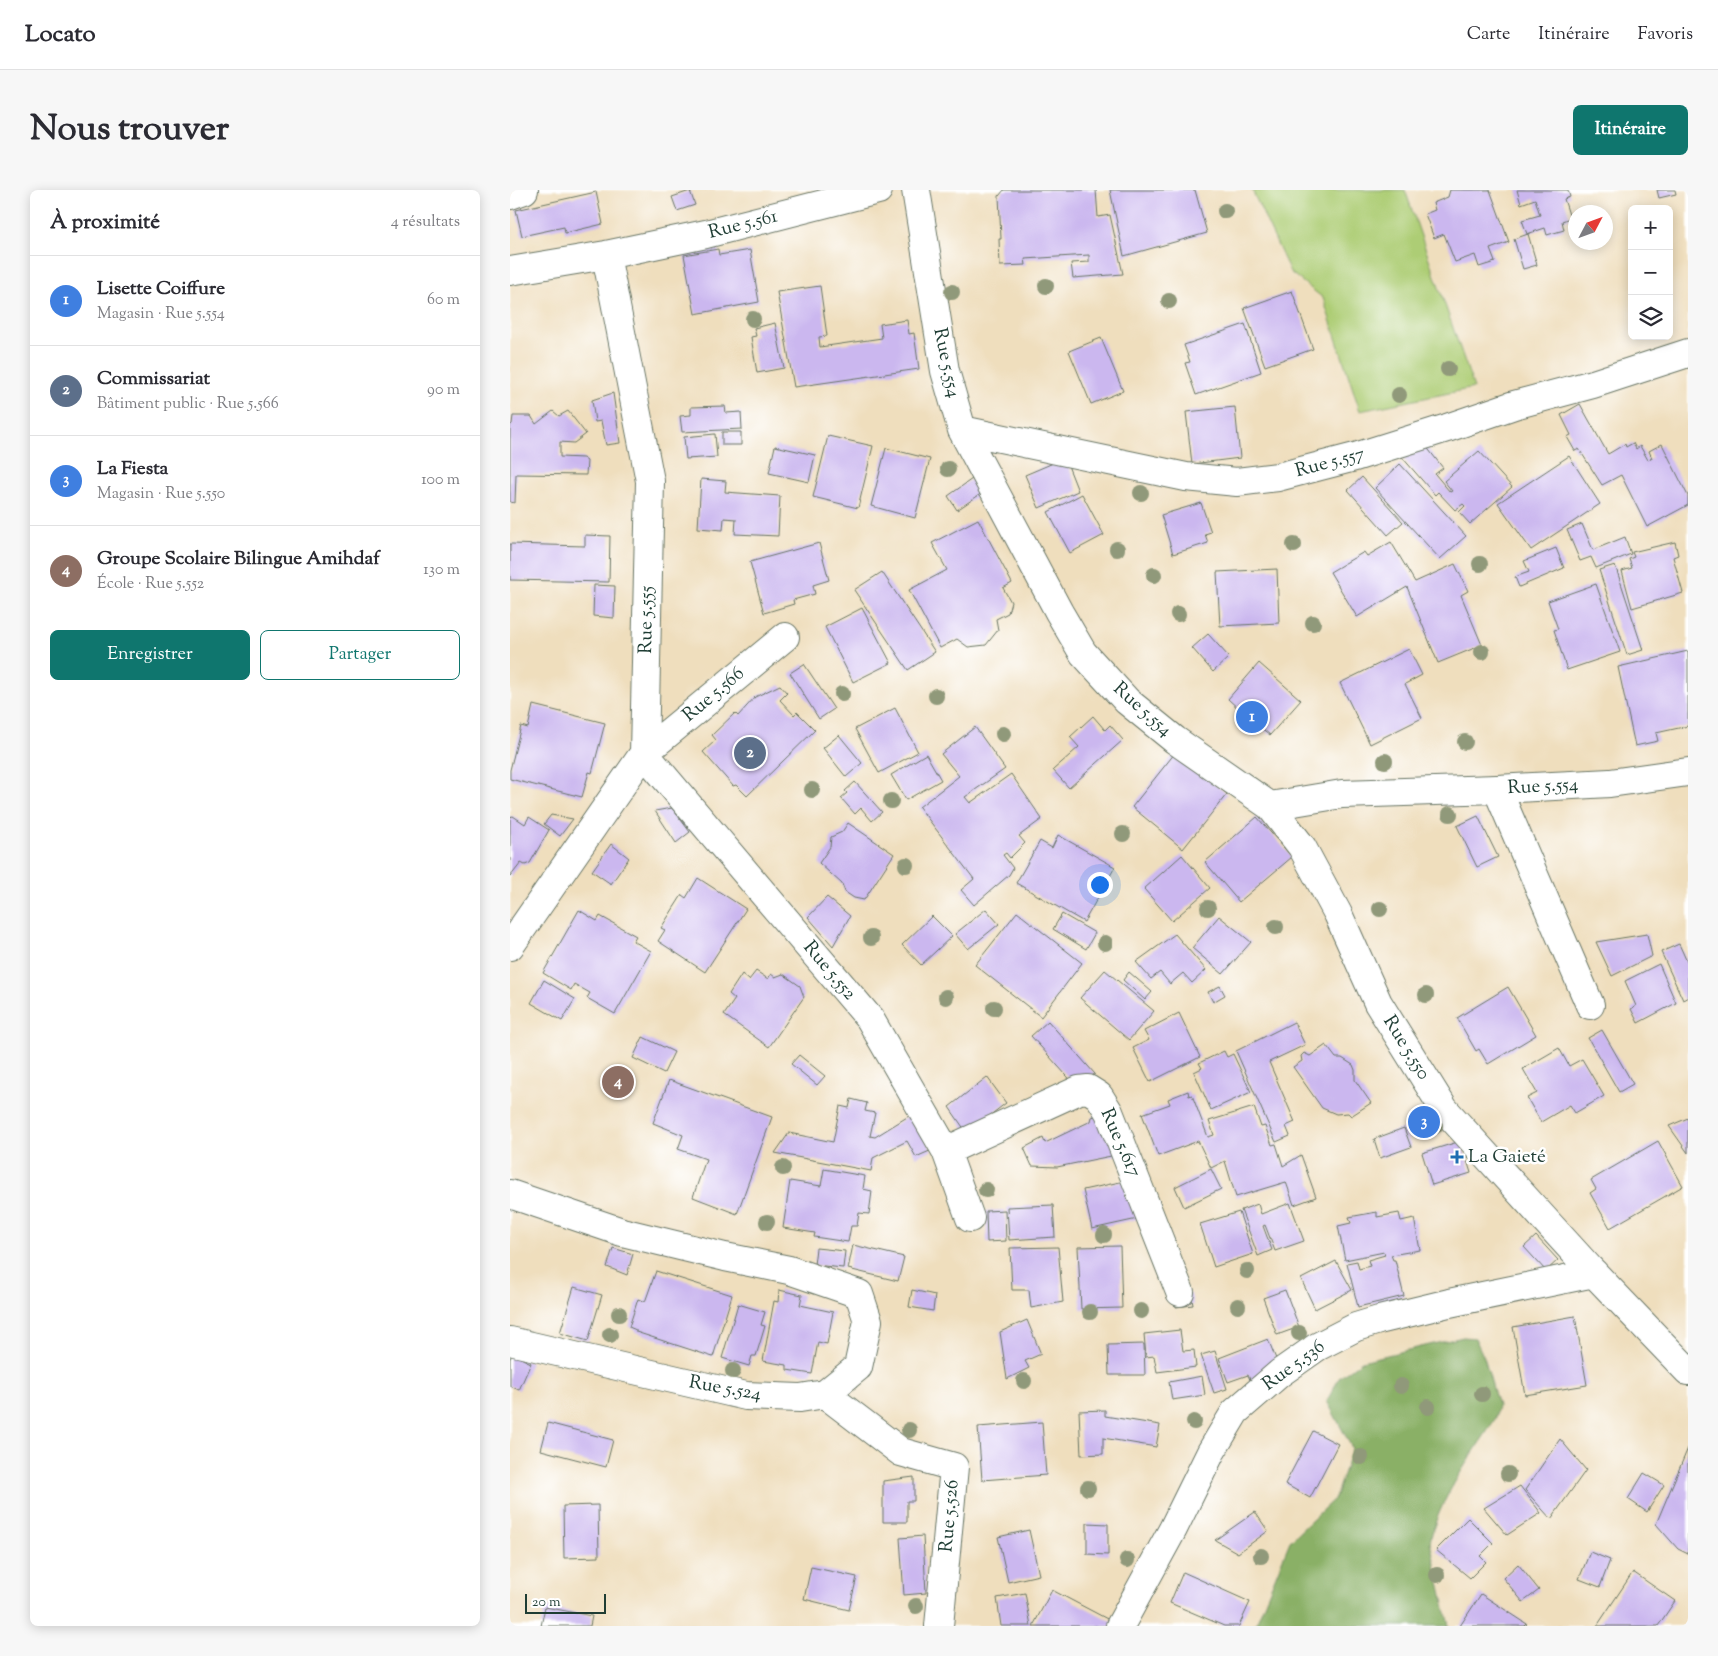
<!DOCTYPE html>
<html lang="fr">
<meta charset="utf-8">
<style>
body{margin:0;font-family:"Sorts Mill Goudy",serif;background:#f7f7f7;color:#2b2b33}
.controls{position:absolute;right:15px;top:15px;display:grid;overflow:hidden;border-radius:8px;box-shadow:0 2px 12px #0003}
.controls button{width:45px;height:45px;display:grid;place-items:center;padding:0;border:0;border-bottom:1px solid #e1e1e2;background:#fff;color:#2b2b33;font:25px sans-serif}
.compass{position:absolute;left:1058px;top:15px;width:45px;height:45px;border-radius:50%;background:#fff;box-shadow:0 2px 12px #0003;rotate:49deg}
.scale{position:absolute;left:15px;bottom:12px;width:81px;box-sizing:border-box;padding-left:5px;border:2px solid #1f3d34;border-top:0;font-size:14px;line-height:18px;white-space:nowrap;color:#1f3d34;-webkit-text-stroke:4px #fff;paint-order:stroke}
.you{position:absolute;left:589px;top:694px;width:18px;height:18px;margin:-12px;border:4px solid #fff;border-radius:50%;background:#1a73e8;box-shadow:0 0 0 8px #1a73e833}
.badge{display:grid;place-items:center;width:32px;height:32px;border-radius:50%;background:#0f766e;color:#fff;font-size:16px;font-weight:700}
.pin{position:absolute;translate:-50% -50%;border:2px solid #fff;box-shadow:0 1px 5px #0006}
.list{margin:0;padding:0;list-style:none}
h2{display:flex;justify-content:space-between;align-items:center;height:65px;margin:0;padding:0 20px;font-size:21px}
h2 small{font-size:16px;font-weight:400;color:#7c7c81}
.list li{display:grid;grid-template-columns:32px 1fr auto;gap:15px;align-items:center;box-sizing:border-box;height:90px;padding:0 20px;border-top:1px solid #e1e1e2}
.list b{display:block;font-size:19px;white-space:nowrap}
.list p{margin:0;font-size:16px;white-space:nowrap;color:#7c7c81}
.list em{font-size:16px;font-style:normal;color:#7c7c81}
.actions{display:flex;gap:10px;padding:15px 20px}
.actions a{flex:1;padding:11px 0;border:1px solid #0f766e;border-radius:8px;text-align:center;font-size:18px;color:#0f766e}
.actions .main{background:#0f766e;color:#fff}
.icon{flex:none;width:28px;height:28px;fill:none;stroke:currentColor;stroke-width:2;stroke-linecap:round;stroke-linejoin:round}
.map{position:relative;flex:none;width:1178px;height:1436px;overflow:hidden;border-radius:8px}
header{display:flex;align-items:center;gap:30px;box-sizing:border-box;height:70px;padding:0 25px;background:#fff;border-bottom:1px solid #e1e1e2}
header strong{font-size:24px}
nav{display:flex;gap:28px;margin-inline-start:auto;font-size:18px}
.intro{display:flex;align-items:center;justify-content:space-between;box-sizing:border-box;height:120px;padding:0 30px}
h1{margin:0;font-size:35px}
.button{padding:12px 22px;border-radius:8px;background:#0f766e;color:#fff;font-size:18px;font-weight:700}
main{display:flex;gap:30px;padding:0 30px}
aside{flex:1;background:#fff;border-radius:8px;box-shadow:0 2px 12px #0003}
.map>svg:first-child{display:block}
.green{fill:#adcd74;stroke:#668554}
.forest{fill:#8ab066;stroke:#54764d}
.building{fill:#cbb7ef}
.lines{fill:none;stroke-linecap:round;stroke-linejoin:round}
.street-casing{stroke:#687564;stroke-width:30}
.street{stroke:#fff;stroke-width:28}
.tree{fill:#90997a}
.poi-dot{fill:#1f6fb2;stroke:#fff;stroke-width:2}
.labels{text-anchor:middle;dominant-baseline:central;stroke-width:5;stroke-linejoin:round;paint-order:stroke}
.street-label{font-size:19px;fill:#1f3d34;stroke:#fff}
.poi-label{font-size:19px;fill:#1f3d34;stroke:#fff;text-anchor:start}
</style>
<header>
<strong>Locato</strong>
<nav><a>Carte</a><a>Itinéraire</a><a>Favoris</a></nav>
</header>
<div class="intro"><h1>Nous trouver</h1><a class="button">Itinéraire</a></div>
<main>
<aside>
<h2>À proximité<small>4 résultats</small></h2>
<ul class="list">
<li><span class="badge" style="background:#3f7fe0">1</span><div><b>Lisette Coiffure</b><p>Magasin · Rue 5.554</p></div><em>60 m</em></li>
<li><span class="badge" style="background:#5c6f8a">2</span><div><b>Commissariat</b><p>Bâtiment public · Rue 5.566</p></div><em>90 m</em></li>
<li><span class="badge" style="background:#3f7fe0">3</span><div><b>La Fiesta</b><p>Magasin · Rue 5.550</p></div><em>100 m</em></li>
<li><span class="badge" style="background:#8d6e63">4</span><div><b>Groupe Scolaire Bilingue Amihdaf</b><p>École · Rue 5.552</p></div><em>130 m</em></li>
</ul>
<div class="actions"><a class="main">Enregistrer</a><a>Partager</a></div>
</aside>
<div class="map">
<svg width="1178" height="1436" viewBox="0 0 1178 1436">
<rect width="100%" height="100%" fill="#fff"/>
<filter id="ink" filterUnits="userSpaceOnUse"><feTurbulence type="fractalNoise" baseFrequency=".02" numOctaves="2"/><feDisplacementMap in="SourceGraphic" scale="10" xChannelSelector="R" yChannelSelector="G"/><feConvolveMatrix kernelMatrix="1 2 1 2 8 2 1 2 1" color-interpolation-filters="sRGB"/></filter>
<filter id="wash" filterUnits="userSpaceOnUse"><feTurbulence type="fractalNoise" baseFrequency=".0096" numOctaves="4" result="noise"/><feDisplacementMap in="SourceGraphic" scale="20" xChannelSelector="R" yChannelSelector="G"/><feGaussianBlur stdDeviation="1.12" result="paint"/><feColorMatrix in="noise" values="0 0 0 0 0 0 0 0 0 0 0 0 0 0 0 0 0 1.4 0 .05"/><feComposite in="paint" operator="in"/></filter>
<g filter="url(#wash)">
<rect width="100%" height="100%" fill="#efdebd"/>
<path class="green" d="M742 0H895L964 198 850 221 813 108 780 82Z"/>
<path class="forest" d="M953 1147 965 1148 975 1170 988 1216 985 1229C962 1266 928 1310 920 1352L939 1436H745L780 1351 825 1308 842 1258 817 1211 829 1188 852 1171Z"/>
<g id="blocks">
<path class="building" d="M494 0H586L588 27 600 25 613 84 563 88 561 73 579 72V65L515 69 516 75 490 76 489 49H491L489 6Z
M600 0H685L697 43 614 66Z
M940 0H980L999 52 980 59 985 72 969 77 965 65 945 72 934 44 924 48 915 24 925 20 923 13 938 7Z
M1007 0H1058L1060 7 1054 9 1060 28 1052 31 1054 40 1037 45 1035 38 1017 44 1012 30 1030 25 1025 9 1011 14Z
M1147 0H1165L1166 4 1149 8Z
M180 1 185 15 167 21 162 7Z
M86 2 93 34 55 43 54 37 12 46 6 20Z
M1018 44 1027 75 1013 79 1004 49Z
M208 59 209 65 240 60 249 112 185 124 174 65Z
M310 96 317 146 309 147 310 157 372 148 370 134 397 130 399 144 404 143 409 179 284 197 267 102Z
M782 101 803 159 755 176 734 118Z
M265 133 274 178 247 183 241 147 246 146 244 138Z
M735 134 751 182 686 205 675 173 680 172 674 155Z
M591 148 613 201 581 214 559 161Z
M103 203 110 253 96 255 91 231 85 232 82 210Z
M1070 214 1098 264 1115 254 1116 257 1123 253 1126 259 1130 256 1138 270 1142 268 1139 261 1152 254 1178 306V315L1137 337 1111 285 1092 295 1069 259 1065 261 1057 247 1061 245 1051 225Z
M215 216 216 223 231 222 232 239 172 242 170 226 181 225V217Z
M725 217 730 268 682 274 676 222Z
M43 221 49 226 58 221 76 244 64 253 50 252V267L73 268 77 271 76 285 6 284 5 313 0 312V236L2 234 3 226H21L26 234Z
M212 242H231V255H212Z
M205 244 207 267 176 269 174 247Z
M318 246 363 256 348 318 303 307Z
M912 251 933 278 925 284 940 302 942 301 934 291 969 261 1002 297 960 334 949 322 955 316 953 314 945 320 928 302 925 305 891 266Z
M265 256 305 265 299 292 259 283Z
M376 258 420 269 405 328 361 316Z
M1059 266 1090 314 1021 360 988 313Z
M555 268 568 301 529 318 515 285Z
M890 274 956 346 930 369 865 298Z
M852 287 893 332 878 345 838 300Z
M191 289 216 291 215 302 270 306 268 346 225 344 226 329 214 328 213 340 188 338Z
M462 289 472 303 447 320 438 306Z
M572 304 594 345 560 363 538 322Z
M691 313 701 342 695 344 698 353 663 364 651 325Z
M468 329 502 393 493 398 501 412 498 423 486 429 488 440 476 455 458 457 447 449 430 458 399 400 437 380 422 353Z
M1072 334 1083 360 1115 347 1121 364 1086 378 1081 367 1070 371 1057 340Z
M75 345 100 346 99 392 0 390V354L75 356Z
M881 352 905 392 945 374 958 401 951 405 972 455 928 473 897 397 847 427 820 382 854 362 857 366Z
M1165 352 1168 365 1163 367 1173 403 1122 418 1112 381 1122 378 1119 369 1124 367 1122 362Z
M309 353 319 390 303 395 305 404 283 410 284 414 254 423 240 372Z
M1046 358 1054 378 1009 397 1005 387 1019 382 1014 371Z
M1105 375 1133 460 1117 465 1089 380Z
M767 379 769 433 710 436 707 382Z
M372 382 425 462 398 480 344 400Z
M1086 394 1110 462 1057 480 1044 440 1048 439 1038 411Z
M84 395 105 396 104 428 83 426Z
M352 418 381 473 343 492 315 437Z
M698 444 719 467 703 482 682 458Z
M899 459 912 485 895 494 912 528 860 554 830 493Z
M1178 461V536L1146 543 1148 551 1125 556 1108 477Z
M749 473 791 510 760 545 749 536 744 541 725 525 730 520 718 509Z
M294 474 324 519 309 529 280 483Z
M270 495 277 503 270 510 284 525 287 522 305 540 237 606 226 595 223 596 193 562 206 550 202 545 225 523 228 526 245 507Z
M23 515 95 533 82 583 79 582 72 607 0 589V580L11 536 18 538Z
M385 518 408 562 369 583 345 539Z
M583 526 595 540 600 535 613 550 559 598 543 580 569 557 560 547Z
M465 537 495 579 455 607 460 613 501 584 532 629 509 646 515 653 500 668 496 663 493 665 503 678 499 685 464 715 451 700 464 689 409 617 449 586 431 564Z
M329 545 352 573 336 587 313 558Z
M665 563 717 604 673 659 622 617Z
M416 564 431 590 396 610 381 585Z
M345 592 372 622 362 631 351 618 345 624 331 608 337 603 335 601Z
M162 618 180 642 166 653 145 621Z
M41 625 63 629 50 646 34 634Z
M3 626 15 634 19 627 39 640 20 673 15 675 11 673 0 687V627Z
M968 626 988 667 967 677 947 636Z
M747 627 782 667 729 712 695 672Z
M338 633 384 664 354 710 344 708 335 702 332 694 309 673 320 657 321 647 332 642Z
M548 645 605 677 574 732 506 693 530 651 542 658Z
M101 654 119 668 101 694 82 681Z
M672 665 700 698 662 731 634 699Z
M188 688 236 719 195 782 148 751 155 740 151 738 172 705 176 708Z
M317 707 340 726 323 756 298 727Z
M476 719 489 734 458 759 445 744Z
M69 720 87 731 90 726 126 746 123 751 141 761 105 824 77 808 80 803 64 794 61 800 33 783Z
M507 722 572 773 531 827 465 775Z
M552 724 585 743 576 759 543 739Z
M422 726 442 746 411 775 392 755Z
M709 726 741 752 713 784 682 758Z
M665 744 696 780 682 793 673 783 660 794 650 782 641 789 626 772Z
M1137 744 1142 766 1102 786 1086 752Z
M1169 754 1178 774V807L1173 810 1151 762Z
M1149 774 1166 813 1128 833 1121 819 1126 816 1115 791Z
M595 780 644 821 619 850 570 808Z
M246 781 258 789 261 784 265 787 273 784 290 796 294 807 259 857 214 825 225 809 219 804 232 784 239 790Z
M619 782 642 802 635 810 613 790Z
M34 790 65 809 52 831 21 813Z
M710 796 715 805 703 812 698 802Z
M998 797 1026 845 978 874 969 859 966 861 947 828Z
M669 823 690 867 640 892 623 858 639 850 634 841Z
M538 831 585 884 565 895 521 846Z
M784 832 795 855 759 872 785 932 776 936 780 946 766 952 726 861Z
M1092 840 1123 894 1109 902 1078 848Z
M133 847 164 862 154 883 123 868Z
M816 855 826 868H832L843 875 845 880V890L861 913 841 926 838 923 826 924 812 918 783 877 792 871 791 866 794 863 800 866Z
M1049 858 1059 876 1072 869 1094 906 1065 923 1060 915 1031 932 1017 908 1027 903 1013 879Z
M714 861 717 867 723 864 741 902 701 920 684 882 692 878 689 873Z
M289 865 315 886 307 895 281 874Z
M477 887 496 913 457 943 439 917Z
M159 890 262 927 227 1024 183 1007 196 969 168 959 173 945 143 933Z
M678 901 679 906 682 905 698 947 704 945 699 931 744 917 751 937 755 936 762 955 766 954 773 976 791 965 806 1007 784 1015 776 992 726 1007 715 971 701 978 688 951 648 966 632 924 660 914 658 909Z
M341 909 357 913 355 921 365 923 360 946 365 947 402 924 422 960 406 967 397 951 363 968 361 981 265 963 279 943 323 952 330 916 339 918Z
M591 924 611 964 547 977 522 976 514 958 533 948 535 953 581 931 582 927Z
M1178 928V963L1159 936Z
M894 938 901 957 870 968 864 949Z
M951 951 961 983 922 995 912 963Z
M1148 951 1173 996 1100 1038 1080 1003 1086 999 1081 990Z
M314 979 355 986 353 999 362 1001 359 1024 349 1023 347 1036H341L338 1052 304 1047 305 1043 273 1038 280 991 311 996Z
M701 979 711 999 674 1017 665 997Z
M624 989 632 1028 582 1039 573 1000Z
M780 1013 794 1051 765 1061 755 1035 753 1036 762 1060 748 1066 731 1020 748 1014 751 1024Z
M543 1015 545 1047 499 1050 497 1017Z
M495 1020 496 1051 477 1052 476 1021Z
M729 1022 743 1064 704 1077 690 1034Z
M867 1022V1027L889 1023 891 1031 904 1028 910 1060 881 1065 883 1070H885L894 1106 848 1117 837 1073 847 1071 849 1079 860 1076 858 1070 875 1065 874 1062 835 1070 828 1036 841 1033 839 1027Z
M1026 1046 1048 1070 1036 1081 1014 1057Z
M343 1055 394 1067 388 1091 338 1079Z
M610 1056 612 1118 571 1119 568 1057Z
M548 1057 553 1112 521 1118 519 1100H502L500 1058Z
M103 1058 123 1064 117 1085 97 1077Z
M306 1058 335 1061 333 1078 304 1075Z
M826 1071 842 1100 805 1119 791 1089Z
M146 1081 222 1105 203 1167 126 1142V1140L119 1137 128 1109 135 1112Z
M64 1097 92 1105 78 1151 50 1143Z
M269 1100 292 1105 290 1115 323 1122 317 1154 308 1152 302 1184 277 1180V1175L253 1171 264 1111 268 1112Z
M402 1100 425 1105 423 1121 399 1117Z
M775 1100 789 1137 767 1145 753 1108Z
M681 1104 683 1115 666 1117 665 1106Z
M228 1114 255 1122 251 1135 255 1136 246 1166H242L239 1176 212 1168Z
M1065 1126 1077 1195 1015 1205 1003 1137Z
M517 1130 531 1164 515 1171 519 1178 497 1189 490 1142Z
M670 1140 673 1161 684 1160 686 1177 647 1182 644 1166 636 1167 634 1144Z
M758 1149 768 1174 741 1192 738 1185 718 1192 709 1168Z
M634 1154 635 1185H599L598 1155Z
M705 1161 717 1199 704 1203 691 1165Z
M2 1164 21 1173 9 1200 0 1196V1169Z
M692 1186 695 1205 662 1210 659 1192Z
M595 1220V1226L650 1235 646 1257 593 1248V1264L571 1265 569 1221Z
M532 1232 536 1285 472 1290 468 1237Z
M38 1233 103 1250 96 1277 31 1260Z
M803 1241 828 1254 800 1308 775 1294Z
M1050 1249 1076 1280 1041 1329 1015 1300Z
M1178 1258V1364L1168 1359 1146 1334Z
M1134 1283 1154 1295 1137 1322 1118 1309Z
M404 1287V1311H397V1332H373V1291Z
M1010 1296 1031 1323 997 1345 974 1318Z
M88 1315 89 1367 54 1368 53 1316Z
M745 1322 758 1341 728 1363 705 1350Z
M958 1328 983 1353 970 1366 976 1372 960 1388 926 1360Z
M577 1333 598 1334V1365L577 1364Z
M519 1340 529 1385 498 1392 488 1347Z
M413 1346 416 1403 394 1405 390 1348Z
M1080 1362 1100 1370 1090 1397 1069 1389Z
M1008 1374 1029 1400 1013 1412 993 1388Z
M301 1377 347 1387 339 1420 294 1409Z
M673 1382 740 1412 729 1436H714L660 1413Z
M1123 1382 1165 1411 1148 1436H1087Z
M542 1400 603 1432 601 1436H523Z
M515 1403 521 1436H491L487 1408Z
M971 1404 1017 1434 1015 1436H950Z
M35 1417 82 1426 80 1436H31Z"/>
</g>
</g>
<g filter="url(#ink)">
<use href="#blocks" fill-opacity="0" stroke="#687564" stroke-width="1"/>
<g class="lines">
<g class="street-casing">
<path id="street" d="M406 0 435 181 452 240 549 422 573 463 617 511 665 550 760 616 792 657 828 724 868 813 934 919 1079 1078 1178 1181
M0 5 14 0
M0 81 96 65 196 44 368 0
M452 240 676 287 727 292 768 287 845 267 937 238 1004 215 1083 194 1178 163
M275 447 134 563 360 829 436 961 460 1028
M987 599 1080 815
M760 616 832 604 987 599 1100 593 1178 582
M0 756 134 563 140 291 96 65
M436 961 569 900 578 899 589 906 599 922 670 1102
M0 1004 112 1042 215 1067 279 1080 349 1104 358 1131 348 1177 315 1204 290 1208 236 1206 0 1151
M315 1204 391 1262 444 1277 429 1436
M610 1436 663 1339 701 1262 725 1222 770 1183 807 1157 846 1137 869 1130 939 1113 1084 1083"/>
</g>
<use href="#street" class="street"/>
</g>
<g class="tree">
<circle cx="715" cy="21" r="8"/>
<circle cx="536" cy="96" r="8"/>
<circle cx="442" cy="102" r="8"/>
<circle cx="659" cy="111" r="8"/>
<circle cx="243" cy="129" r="8"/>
<circle cx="938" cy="179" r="8"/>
<circle cx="889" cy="205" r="8"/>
<circle cx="438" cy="279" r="8"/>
<circle cx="631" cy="303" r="8"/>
<circle cx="784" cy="355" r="8"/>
<circle cx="607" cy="359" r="8"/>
<circle cx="970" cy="374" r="8"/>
<circle cx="644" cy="385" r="8"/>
<circle cx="668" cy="424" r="8"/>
<circle cx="803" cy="433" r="8"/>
<circle cx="972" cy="462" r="8"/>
<circle cx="332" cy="504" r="8"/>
<circle cx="426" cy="506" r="8"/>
<circle cx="493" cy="544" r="8"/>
<circle cx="955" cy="552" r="8"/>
<circle cx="875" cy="571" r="8"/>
<circle cx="302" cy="600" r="8"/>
<circle cx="381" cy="611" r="8"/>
<circle cx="940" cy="624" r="8"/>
<circle cx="613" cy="644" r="8"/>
<circle cx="396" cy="675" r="8"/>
<circle cx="698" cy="718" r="8"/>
<circle cx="870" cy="719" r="8"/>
<circle cx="766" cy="737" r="8"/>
<circle cx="361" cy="748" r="8"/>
<circle cx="595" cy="753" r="8"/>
<circle cx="916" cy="805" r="8"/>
<circle cx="436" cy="807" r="8"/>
<circle cx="484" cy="818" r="8"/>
<circle cx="925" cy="936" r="8"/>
<circle cx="273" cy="978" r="8"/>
<circle cx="476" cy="1000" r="8"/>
<circle cx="257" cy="1032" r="8"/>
<circle cx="594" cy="1045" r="8"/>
<circle cx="737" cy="1081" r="8"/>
<circle cx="728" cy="1116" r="8"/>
<circle cx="631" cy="1121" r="8"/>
<circle cx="580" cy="1122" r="8"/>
<circle cx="109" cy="1124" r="8"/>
<circle cx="789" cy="1143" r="8"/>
<circle cx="100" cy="1145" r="8"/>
<circle cx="223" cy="1181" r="8"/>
<circle cx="514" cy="1191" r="8"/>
<circle cx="891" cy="1196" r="8"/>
<circle cx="972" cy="1204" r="8"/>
<circle cx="918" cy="1217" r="8"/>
<circle cx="684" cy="1232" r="8"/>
<circle cx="399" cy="1240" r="8"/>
<circle cx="851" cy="1267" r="8"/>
<circle cx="998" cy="1284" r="8"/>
<circle cx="578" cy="1298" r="8"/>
<circle cx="751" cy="1366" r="8"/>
<circle cx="617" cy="1370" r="8"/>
<circle cx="927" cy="1385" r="8"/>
<circle cx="406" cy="1416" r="8"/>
</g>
</g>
<path class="poi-dot" d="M944.5 959.5h5v5h5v5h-5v5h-5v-5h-5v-5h5z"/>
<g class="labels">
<g class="street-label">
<text transform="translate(233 35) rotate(-14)">Rue 5.561</text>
<text transform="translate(436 173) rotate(78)">Rue 5.554</text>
<text transform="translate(820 273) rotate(-15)">Rue 5.557</text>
<text transform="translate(137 430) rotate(-89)">Rue 5.555</text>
<text transform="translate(204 505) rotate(-40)">Rue 5.566</text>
<text transform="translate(632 520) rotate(42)">Rue 5.554</text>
<text transform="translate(1033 597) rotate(-3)">Rue 5.554</text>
<text transform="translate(319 781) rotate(50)">Rue 5.552</text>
<text transform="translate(896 858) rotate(58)">Rue 5.550</text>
<text transform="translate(610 953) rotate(66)">Rue 5.617</text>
<text transform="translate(784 1176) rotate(-36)">Rue 5.536</text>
<text transform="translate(215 1199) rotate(10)">Rue 5.524</text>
<text transform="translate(440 1326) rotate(-85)">Rue 5.526</text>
</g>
<g class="poi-label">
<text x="958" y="967">La Gaieté</text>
</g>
</g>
</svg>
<div class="controls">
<button>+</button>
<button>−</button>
<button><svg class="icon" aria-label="layers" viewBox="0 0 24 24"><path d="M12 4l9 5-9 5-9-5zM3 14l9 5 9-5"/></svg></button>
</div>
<svg class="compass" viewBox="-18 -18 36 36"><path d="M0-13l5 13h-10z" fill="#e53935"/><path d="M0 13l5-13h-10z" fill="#7c7c81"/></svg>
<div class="scale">20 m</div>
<div class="you"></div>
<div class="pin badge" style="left:742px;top:527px;background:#3f7fe0">1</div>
<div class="pin badge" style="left:240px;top:563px;background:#5c6f8a">2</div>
<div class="pin badge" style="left:914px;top:932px;background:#3f7fe0">3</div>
<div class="pin badge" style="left:108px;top:892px;background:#8d6e63">4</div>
</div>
</main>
